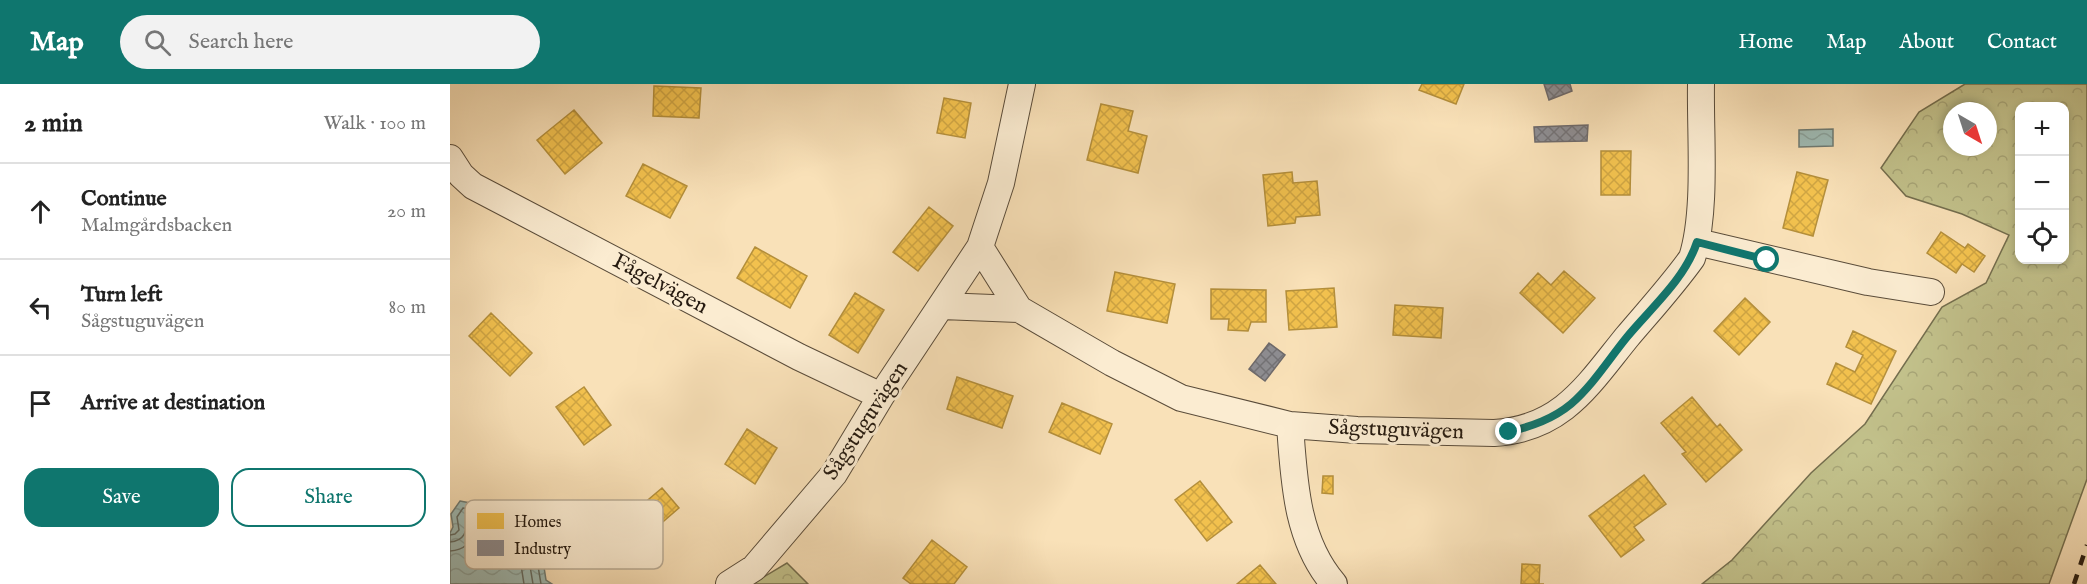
<!DOCTYPE html>
<meta charset="utf-8">
<style>
body{margin:0;font-family:"IM FELL English",serif;background:#f2f2f2;color:#222}
.controls{position:absolute;right:18px;top:18px;display:grid;overflow:hidden;border-radius:12px;box-shadow:0 3px 9px #0003}
.controls button{width:54px;height:54px;display:grid;place-items:center;padding:0;border:0;border-bottom:2px solid #e0e0e0;background:#fff;color:#222;font:30px sans-serif}
.compass{position:absolute;left:1493px;top:18px;width:54px;height:54px;border-radius:50%;background:#fff;box-shadow:0 3px 9px #0003;rotate:141deg}
.stop{position:absolute;width:18px;height:18px;margin:-14px;border:4px solid #0f766e;border-radius:50%;background:#fff}
.stop.end{background:#0f766e;border-color:#fff;box-shadow:0 2px 6px #0008}
.list{margin:0;padding:0;list-style:none}
h2{display:flex;justify-content:space-between;align-items:center;height:78px;margin:0;padding:0 24px;font-size:26px}
h2 small{font-size:20px;font-weight:400;color:#767676}
.list li{display:grid;grid-template-columns:39px 1fr auto;gap:18px;align-items:center;box-sizing:border-box;height:96px;padding:0 24px;border-top:2px solid #e0e0e0}
.list b{display:block;font-size:22px;white-space:nowrap}
.list p{margin:0;font-size:20px;white-space:nowrap;color:#767676}
.list em{font-size:20px;font-style:normal;color:#767676}
.actions{display:flex;gap:12px;padding:18px 24px}
.actions a{flex:1;padding:14px 0;border:2px solid #0f766e;border-radius:18px;text-align:center;font-size:21px;color:#0f766e}
.actions .main{background:#0f766e;color:#fff}
.icon{flex:none;width:33px;height:33px;fill:none;stroke:currentColor;stroke-width:2;stroke-linecap:round;stroke-linejoin:round}
.map{position:relative;flex:none;width:1637px;height:500px;overflow:hidden}
header{display:flex;align-items:center;gap:36px;box-sizing:border-box;height:84px;padding:0 30px;background:#0f766e;color:#fff}
header strong{font-size:28px}
nav{display:flex;gap:33px;margin-inline-start:auto;font-size:21px}
.search{width:420px;height:54px;background:#f2f2f2;display:flex;align-items:center;gap:15px;box-sizing:border-box;padding:0 21px;border-radius:33px;color:#767676;font-size:22px}
main{display:flex}
aside{flex:1;background:#fff}
.map>svg:first-child{display:block}
.forest{fill:url(#forest-crowns);stroke:#746e4e;stroke-width:1.5;fill-rule:evenodd}
.water{fill:url(#water-waves);stroke:#6e7b74;stroke-width:1.5}
.homes{fill:url(#homes-cross-hatch);stroke:#b48f3b;stroke-width:1.5}
.industry{fill:url(#industry-cross-hatch);stroke:#6e6a6b;stroke-width:1.5}
.lines{fill:none;stroke-linecap:round;stroke-linejoin:round}
.shore{stroke:#626b63;stroke-width:1.5}
.minor-casing{stroke:#5a4c3a;stroke-width:28}
.minor{stroke:#fbecd1;stroke-width:26}
.rail{stroke:#251a10;stroke-width:4.5;stroke-dasharray:10 10;stroke-linecap:butt}
.route{stroke:#0f766e;stroke-width:8}
.labels{text-anchor:middle;dominant-baseline:central;stroke-width:6;stroke-linejoin:round;paint-order:stroke}
.street-label{font-size:22px;fill:#251a10;stroke:#fbecd1}
.key{fill:#fbecd1;stroke:#bbad97;stroke-width:1.5}
.key-label{font-size:16px;fill:#251a10}
</style>
<header>
<strong>Map</strong>
<div class="search"><svg class="icon" aria-label="search" viewBox="0 0 24 24"><circle cx="10" cy="10" r="6"/><path d="M15 15l6 6"/></svg>Search here</div>
<nav><a>Home</a><a>Map</a><a>About</a><a>Contact</a></nav>
</header>
<main>
<aside>
<h2>2 min<small>Walk · 100 m</small></h2>
<ul class="list">
<li><svg class="icon" aria-label="ahead" viewBox="0 0 24 24"><path d="M12 20V5M6 11l6-6 6 6"/></svg><div><b>Continue</b><p>Malmgårdsbacken</p></div><em>20 m</em></li>
<li><svg class="icon" aria-label="left" viewBox="0 0 24 24"><path d="M17 20v-9H6M10 6l-5 5 5 5"/></svg><div><b>Turn left</b><p>Sågstuguvägen</p></div><em>80 m</em></li>
<li><svg class="icon" aria-label="arrive" viewBox="0 0 24 24"><path d="M6 21V4h12l-3 4 3 4H6"/></svg><div><b>Arrive at destination</b></div></li>
</ul>
<div class="actions"><a class="main">Save</a><a>Share</a></div>
</aside>
<div class="map">
<svg width="1637" height="500" viewBox="0 0 1637 500">
<defs>
<pattern id="forest-crowns" width="20" height="18" patternUnits="userSpaceOnUse" patternTransform="scale(1.5)"><rect width="20" height="18" fill="#c2c18b"/><path d="M2 6a3 3 0 1 1 6 0M12 15a3 3 0 1 1 6 0" fill="none" stroke="#a7a577"/></pattern>
<pattern id="water-waves" width="16" height="10" patternUnits="userSpaceOnUse" patternTransform="scale(1.5)"><rect width="16" height="10" fill="#9fbcb6"/><path d="M0 5q4-4 8 0t8 0" fill="none" stroke="#89a19b"/></pattern>
<pattern id="homes-cross-hatch" width="8" height="8" patternUnits="userSpaceOnUse" patternTransform="scale(1.5)"><rect width="8" height="8" fill="#f2c14e"/><path d="M0 0l8 8M0 8l8-8" fill="none" stroke="#cfa543"/></pattern>
<pattern id="industry-cross-hatch" width="8" height="8" patternUnits="userSpaceOnUse" patternTransform="scale(1.5)"><rect width="8" height="8" fill="#8d8d92"/><path d="M0 0l8 8M0 8l8-8" fill="none" stroke="#737276"/></pattern>
</defs>
<rect width="100%" height="100%" fill="#f9e1b8"/>
<filter id="stains"><feTurbulence type="fractalNoise" baseFrequency=".00333" numOctaves="4"/><feColorMatrix values="0 0 0 0 .2 0 0 0 0 .09 0 0 0 0 .02 0 0 0 .5 -.17"/></filter>
<radialGradient id="worn" r=".72"><stop offset=".6" stop-color="#630" stop-opacity="0"/><stop offset="1" stop-color="#630" stop-opacity=".3"/></radialGradient>
<path class="forest" d="M1515 0H1637V395L1599 500H1252L1282 476 1361 389 1415 340 1492 223 1536 199 1559 151 1512 130 1456 112 1431 84 1469 28ZM1570 22H1614V176H1570ZM1502 27H1538V63H1502Z
M337 479 358 500H302Z"/>
<path class="water" d="M1383 45V62L1349 63V46Z
M10 417 51 425 82 417 96 425 102 439 94 483 96 496 102 500H0V449L3 443 1 430Z"/>
<path class="homes" d="M972 0H1014L1006 20 969 6Z
M204 2 251 4 249 34 203 32Z
M494 14 521 19 515 54 487 49Z
M651 20 683 27 678 47 697 52 688 89 637 76Z
M124 26 152 59 115 90 87 56Z
M1151 67H1181L1180 111H1151Z
M193 80 237 102 220 134 176 112Z
M842 88 843 99 867 97 870 131 846 133 845 139 818 142 813 91Z
M1347 88 1378 96 1363 152 1333 144Z
M479 123 503 142 468 187 443 168Z
M1491 148 1515 164 1518 160 1535 172 1524 188 1512 180 1506 189 1477 169Z
M305 163 357 192 340 224 287 194Z
M1114 187 1145 214 1113 249 1070 209 1088 189 1101 201Z
M665 188 725 200 717 239 657 227Z
M884 204 887 243 839 246 836 207Z
M761 205 816 206V238H801L798 247 778 246 779 235H761Z
M405 209 434 226 408 269 379 251Z
M1295 214 1320 238 1289 271 1264 247Z
M945 221 993 224 991 254 943 251Z
M41 229 82 269 60 292 19 252Z
M1403 247 1446 267 1421 320 1377 300 1386 279 1405 288 1413 271 1396 263Z
M507 293 563 312 552 344 497 325Z
M134 303 161 341 134 361 106 323Z
M1242 313 1267 343 1270 340 1292 366 1256 398 1232 370 1236 368 1211 339Z
M612 319 662 340 650 370 599 348Z
M297 345 327 364 305 400 275 380Z
M1194 391 1216 420 1184 443 1194 456 1171 473 1139 432Z
M873 392H883V410L872 409Z
M750 397 782 438 757 457 725 416Z
M212 404 229 424 177 469 160 448Z
M482 456 517 483 504 500H461L453 494Z
M1072 480 1090 481 1089 500H1094H1071Z
M810 481 826 500H787Z"/>
<path class="industry" d="M1094 0H1120L1122 7 1099 16Z
M1138 41 1137 57 1085 58 1084 43Z
M819 259 835 271 815 297 799 285Z"/>
<g class="lines">
<path class="shore" d="M0 451 5 450 9 446 7 433 13 424 52 431 82 425 91 430 96 440 88 482 91 500
M0 458C14 457 18 447 16 435L18 433 52 439 81 432 86 435 88 441 80 482 83 500
M0 467C17 466 21 456 28 444L52 448 76 443 78 446 71 481 74 500"/>
<g class="minor-casing">
<path id="minor" d="M0 74 11 91 23 102 349 273 431 312
M1247 158 1418 198 1481 208
M530 163 569 225
M492 222 569 225 662 279 731 314 840 341 907 346 1044 349C1112 345 1138 301 1177 253 1199 227 1222 202 1242 174 1257 127 1250 51 1251 0
M840 341C844 396 846 456 884 500
M279 500 304 484 384 390 431 312 530 163 551 99 572 0"/>
</g>
<use href="#minor" class="minor"/>
<path class="rail" d="M1624 500 1637 461"/>
</g>
<g class="lines">
<path class="route" d="M1059 348C1082 342 1103 335 1121 320 1143 301 1159 275 1177 253 1201 224 1235 195 1247 158L1317 176"/>
</g>
<g class="labels">
<g class="street-label">
<text transform="translate(210 200) rotate(28)">Fågelvägen</text>
<text transform="translate(416 337) rotate(-57)">Sågstuguvägen</text>
<text transform="translate(946 346) rotate(2)">Sågstuguvägen</text>
</g>
</g>
<rect x="15" y="416" width="198" height="69" rx="9" class="key"/>
<rect x="27" y="429" width="27" height="16" fill="#f2c14e"/>
<rect x="27" y="456" width="27" height="16" fill="#8d8d92"/>
<g class="key-label">
<text x="64" y="443">Homes</text>
<text x="64" y="470">Industry</text>
</g>
<rect width="100%" height="100%" filter="url(#stains)"/>
<rect width="100%" height="100%" fill="url(#worn)"/>
</svg>
<div class="controls">
<button>+</button>
<button>−</button>
<button><svg class="icon" aria-label="locate" viewBox="0 0 24 24"><circle cx="12" cy="12" r="6"/><path d="M12 2v4M12 18v4M2 12h4M18 12h4"/></svg></button>
</div>
<svg class="compass" viewBox="-18 -18 36 36"><path d="M0-13l5 13h-10z" fill="#e53935"/><path d="M0 13l5-13h-10z" fill="#767676"/></svg>
<div class="stop" style="left:1317px;top:176px"></div>
<div class="stop end" style="left:1059px;top:348px"></div>
</div>
</main>
